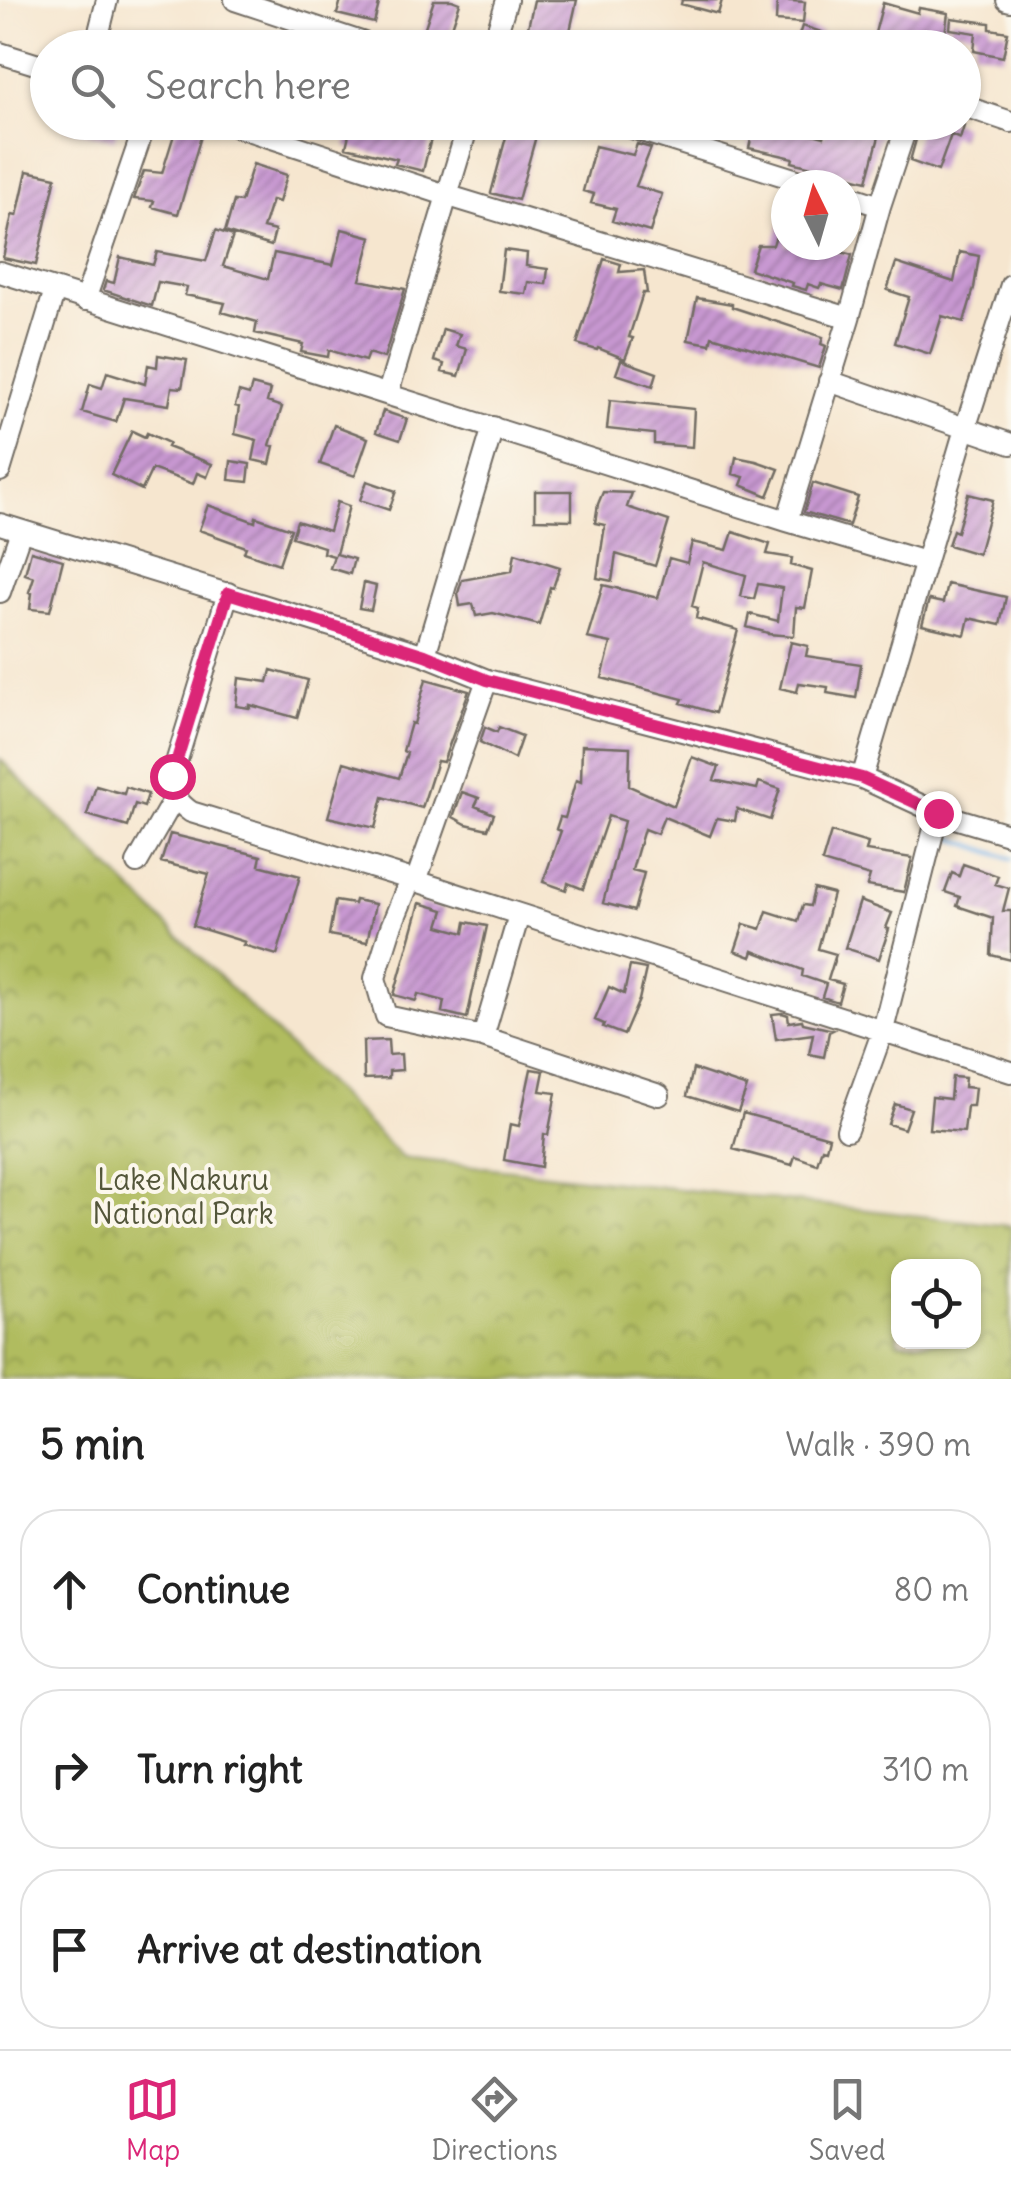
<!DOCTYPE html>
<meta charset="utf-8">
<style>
body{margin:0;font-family:Delius,sans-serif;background:#f2f2f2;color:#222}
.controls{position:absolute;right:30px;bottom:30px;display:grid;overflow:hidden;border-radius:20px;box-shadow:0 2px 8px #0004}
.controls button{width:90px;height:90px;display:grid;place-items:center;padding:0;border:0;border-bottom:2px solid #e0e0e0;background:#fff;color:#222;font:50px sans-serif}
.compass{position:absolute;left:771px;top:170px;width:90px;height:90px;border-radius:50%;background:#fff;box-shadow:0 2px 8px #0004;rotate:355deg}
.stop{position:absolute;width:30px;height:30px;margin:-22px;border:8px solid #db2777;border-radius:50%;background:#fff}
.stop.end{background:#db2777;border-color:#fff;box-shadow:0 2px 10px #0008}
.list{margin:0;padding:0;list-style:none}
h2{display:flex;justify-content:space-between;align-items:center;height:130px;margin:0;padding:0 40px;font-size:42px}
h2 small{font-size:32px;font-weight:400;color:#767676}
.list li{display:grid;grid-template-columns:65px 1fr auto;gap:30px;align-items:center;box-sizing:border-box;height:160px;margin:0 20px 20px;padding:0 20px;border:2px solid #e0e0e0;border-radius:40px}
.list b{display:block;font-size:38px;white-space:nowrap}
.list em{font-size:32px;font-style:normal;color:#767676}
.icon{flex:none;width:55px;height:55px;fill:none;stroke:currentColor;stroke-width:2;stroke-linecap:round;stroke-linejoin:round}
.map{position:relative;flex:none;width:1011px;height:1379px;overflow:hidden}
.search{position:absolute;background:#fff;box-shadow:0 2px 8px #0004;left:30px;right:30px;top:30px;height:110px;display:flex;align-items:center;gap:25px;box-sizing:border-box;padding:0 35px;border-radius:55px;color:#767676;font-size:38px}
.sheet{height:670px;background:#fff}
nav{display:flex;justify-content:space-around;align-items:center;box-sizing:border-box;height:140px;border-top:2px solid #e0e0e0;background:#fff;font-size:28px;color:#767676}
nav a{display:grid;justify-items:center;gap:5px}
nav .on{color:#db2777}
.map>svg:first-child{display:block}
.park{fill:url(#park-crowns);stroke:#6e7444;stroke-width:2.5;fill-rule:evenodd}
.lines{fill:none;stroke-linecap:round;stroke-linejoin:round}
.stream{stroke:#78b2e9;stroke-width:5}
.building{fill:url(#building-hatch)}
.minor-casing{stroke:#726c64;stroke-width:24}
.minor{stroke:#fff;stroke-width:20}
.route{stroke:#db2777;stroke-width:12}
.labels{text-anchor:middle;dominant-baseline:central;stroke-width:8;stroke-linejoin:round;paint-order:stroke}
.park-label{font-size:30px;fill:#53563a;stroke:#fbf7ec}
</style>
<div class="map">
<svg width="1011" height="1379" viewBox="0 0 1011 1379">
<defs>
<pattern id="park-crowns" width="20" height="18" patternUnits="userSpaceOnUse" patternTransform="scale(2.5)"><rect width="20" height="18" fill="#b0bc5e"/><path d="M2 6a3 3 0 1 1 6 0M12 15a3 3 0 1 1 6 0" fill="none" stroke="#8f994e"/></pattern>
<pattern id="building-hatch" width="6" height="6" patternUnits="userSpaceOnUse" patternTransform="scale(2.5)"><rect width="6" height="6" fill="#c898d1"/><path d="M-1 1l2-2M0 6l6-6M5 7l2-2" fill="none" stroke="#a37caa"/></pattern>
</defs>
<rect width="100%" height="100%" fill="#fbf7ec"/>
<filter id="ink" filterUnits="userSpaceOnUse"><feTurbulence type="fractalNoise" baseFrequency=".01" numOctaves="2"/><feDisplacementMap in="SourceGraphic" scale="20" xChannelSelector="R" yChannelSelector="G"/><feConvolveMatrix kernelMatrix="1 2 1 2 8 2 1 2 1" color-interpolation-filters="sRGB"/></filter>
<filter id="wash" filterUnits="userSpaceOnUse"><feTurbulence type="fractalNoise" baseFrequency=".0048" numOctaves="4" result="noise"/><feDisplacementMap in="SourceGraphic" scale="40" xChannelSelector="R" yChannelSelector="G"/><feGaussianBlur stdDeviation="2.25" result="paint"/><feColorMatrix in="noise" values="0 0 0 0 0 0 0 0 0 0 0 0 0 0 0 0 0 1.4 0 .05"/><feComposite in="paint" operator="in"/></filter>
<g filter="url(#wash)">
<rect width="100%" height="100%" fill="#f6e6cf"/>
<path class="park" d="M0 759 402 1158 1011 1226V1379H0ZM898 1266H974V1342H898Z"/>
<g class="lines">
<path class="stream" d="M946 836 1011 859"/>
</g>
<g id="blocks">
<path class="building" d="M341 0H380L374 23 337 14Z
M434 0H452L460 3 445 48H418Z
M534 0H577L568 40H565L563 48H538L542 35 527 32Z
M682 0H722L718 14 681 4Z
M777 0 805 2 803 23 776 21Z
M883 3 918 13 919 8 948 13 943 48H871Z
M951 18 990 23V29L1008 32 1003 57 974 51 976 33 950 29Z
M802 26 822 32 817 47 797 41Z
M66 122H119L114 140 65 127Z
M178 122H191L204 126 178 214 152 207 154 201 134 199 144 171 162 173Z
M352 122H435L423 171 395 164 397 159 346 147Z
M510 122H540L518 200 491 193Z
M755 122H788L787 127 824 137 828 122H883L867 181 792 162 793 158 749 148Z
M921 122H955L964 126 960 139 951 135 938 171 910 161Z
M637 144 651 148 636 186 662 194 650 232 612 221 616 209 591 203 594 194 583 191 595 146 633 155Z
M253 164 287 175 279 202 272 200 263 228 275 231 271 246 225 232 234 201 241 202Z
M27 171 56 177 36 265 3 258 12 215 17 216Z
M783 213H786V245H815L852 255 843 290 821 284 819 288 808 284 806 290 792 286 793 283 750 269 758 245H773Z
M342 229 372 237 360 280 405 289 384 358 368 353 365 361 329 350 328 357 301 352 303 344 255 333 257 322 222 312 225 303 185 295 187 287 158 282 152 306 103 290 106 281 114 283 120 257 153 265 157 252 206 261 216 230 233 236 223 266 268 279 274 253 333 265Z
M504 250 527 253 526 266 548 269 546 284 528 282 526 294 499 291Z
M960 252 979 256 974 288 964 322 942 316 930 354 895 343 909 297 887 290 896 263 954 282Z
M604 259 621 264 619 272 644 270 647 293H643L629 337 633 338 625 359 598 348 597 350 577 344Z
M697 298 732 304V307L823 337 821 344 826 346 819 368 712 336 710 344 688 340Z
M443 329 460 334 456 346 467 349 459 376 442 372 444 364 434 361Z
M158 355 187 360 182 388 172 387 169 405 124 398 116 422 82 412 90 384 102 388 107 372 145 384 148 365 157 367Z
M621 360 657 373 653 386 616 374Z
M252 385 270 390 267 402 282 407 270 445 274 446 270 464 253 460 257 440 235 434 239 407 235 406 239 392 249 395Z
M610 400 694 409 692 447 654 444V434L607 429Z
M383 411 407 419 400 440 376 432Z
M334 425 368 438 355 476 320 464Z
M132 431 145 437 147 433 169 443 167 447 212 464 207 477 197 473 193 484 152 469 142 490 111 475Z
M736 457 756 461 779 469 768 496 741 485 744 477 733 474Z
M231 461 250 464 248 482 229 480Z
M367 481 396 491 389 510 360 500Z
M813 483 858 497 849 525 804 512Z
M535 491H572V520L535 519Z
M603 492 632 493 627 507 669 521 655 566 616 554 612 581 597 578 605 525 595 523 598 504Z
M968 494 993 500 978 554 948 545 953 530 957 532Z
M337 502 349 506 336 554 354 559 350 574 330 568 334 556 323 553 324 547 292 537 297 521 329 531Z
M208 505 255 522 256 517 291 529 279 564 244 552 246 547 199 530Z
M733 532 770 544 767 554 792 558 791 565 812 571 805 608 796 607 794 636 768 634V633L747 627 750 614 778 621 782 588 758 584 754 599 741 596 746 575 703 562 692 606 698 608 696 618 738 630 715 713 681 703 683 699 602 678 611 643 587 638 603 585 658 598 669 558 687 563 692 542 727 550Z
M31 551 63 560 50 611 30 609 32 593 29 592 34 577 25 574Z
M515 553 560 567 553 588 550 587 539 625 493 613 476 616 473 604 460 606 458 593 462 580 512 571Z
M364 583 376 586 371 610 359 608Z
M947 584 1006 597 1000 625 969 618 965 635 922 625 929 600 943 603Z
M791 642 808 646 806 656 861 664 856 698 827 693 828 687 799 683 797 692 780 688Z
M271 670 308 680 297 718 250 705V708L236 706 239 678 268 682Z
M426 679 469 691 443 762 437 761 422 808 383 797 375 828 328 817 344 762 399 778 407 753 403 751 411 723 414 724Z
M485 727 497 732 499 727 522 736 514 759 480 742Z
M582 745 630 747 629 786 674 806 692 757 719 767 714 780 757 789 759 782 780 789 770 820 737 809 735 821 717 818 710 836 664 817 657 834 644 829 632 870 644 873 634 911 603 903 624 821 608 816 583 889 568 883 566 890 543 882 561 831 556 829 560 817 565 818 576 780 581 782Z
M96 786 124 794 126 787 148 794 144 807 135 804 128 827 87 815Z
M462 792 479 798 475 806 494 814 488 829 466 824 453 817Z
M831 832 868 843 866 851 912 858 904 892 867 886 870 876 822 862Z
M170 834 261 856 259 865 300 876 277 955 243 945 245 942 193 926 209 874 161 862Z
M963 864 998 876 995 884 1009 888 1003 911H1011V960L991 955 993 918 957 906 960 897 945 892 952 873 959 876Z
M814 889 833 894 818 949 836 954 828 980 843 984 838 1002 822 997 826 984 802 976 803 970 753 951 751 957 735 951 744 924 761 929 767 911 798 921 803 905 810 906Z
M355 900 375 904 367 942 329 935 335 901 354 904Z
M860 901 892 913 886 928 889 929 879 959 845 948Z
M420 903 444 910 439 926 464 933 466 922 487 926 467 1018 442 1012 444 1001 418 994 416 1001 394 995Z
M630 966 646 969 639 1000 624 1035 603 1027 604 1024 595 1020 609 987 624 994Z
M782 1013 788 1015 789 1022 802 1020 803 1023 833 1030 829 1032 824 1057 809 1054 813 1034 776 1039 772 1014Z
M388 1040 389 1055 401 1054 402 1070 389 1071V1078L364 1079 363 1041Z
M531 1069 544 1071 540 1091 556 1093 548 1135 544 1134 541 1167 504 1160 510 1124 519 1126Z
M693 1069 747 1087 738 1112 687 1096Z
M952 1077 965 1078 964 1087 975 1088 973 1106H967L964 1132 929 1129 932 1097 950 1099Z
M895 1104 911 1109 904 1129 888 1124Z
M743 1113 829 1137 826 1149 822 1148 817 1164 795 1156 792 1165 733 1149Z"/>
</g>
</g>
<g filter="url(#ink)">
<use href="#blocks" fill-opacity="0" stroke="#726c64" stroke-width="2.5"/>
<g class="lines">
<g class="minor-casing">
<path id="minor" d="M235 0 379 48
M1007 0 1011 1
M95 48 107 0
M492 48 507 0
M0 53 48 68
M964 106 1011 122
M223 122 449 196 849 318
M613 122 813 185
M846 195 880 206
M0 272 787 521 925 562
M85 300 146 122
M829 381 1011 444
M388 393 469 122
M0 471 55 290
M787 521 849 318 880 206 908 122
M0 524 425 655 487 680 862 778 938 813 883 1030 847 1130
M0 592 21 531
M228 593 172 776C172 794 177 802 191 812L416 881 1011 1072
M425 655 493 427
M862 778 965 429 1011 285
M938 813 1011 835
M137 863 175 797
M410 880 391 927 375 978 386 1016 483 1037 659 1095
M416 881 487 680
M483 1037 519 915"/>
</g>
<use href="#minor" class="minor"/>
</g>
</g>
<g class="lines" filter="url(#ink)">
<path class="route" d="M172 776 228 593 425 655 487 680 862 778 938 813"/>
</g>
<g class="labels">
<g class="park-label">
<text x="183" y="1179">Lake Nakuru<tspan x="183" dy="34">National Park</tspan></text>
</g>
</g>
</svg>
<div class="controls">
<button><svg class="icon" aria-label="locate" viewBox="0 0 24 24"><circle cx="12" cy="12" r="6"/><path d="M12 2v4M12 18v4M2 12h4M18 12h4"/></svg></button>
</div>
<svg class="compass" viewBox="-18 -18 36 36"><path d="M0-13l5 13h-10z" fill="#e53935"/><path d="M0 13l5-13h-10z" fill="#767676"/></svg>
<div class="stop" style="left:172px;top:776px"></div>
<div class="stop end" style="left:938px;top:813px"></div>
<div class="search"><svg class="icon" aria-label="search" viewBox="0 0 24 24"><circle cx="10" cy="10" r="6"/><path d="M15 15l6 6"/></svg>Search here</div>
</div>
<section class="sheet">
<h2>5 min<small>Walk · 390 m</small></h2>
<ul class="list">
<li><svg class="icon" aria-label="ahead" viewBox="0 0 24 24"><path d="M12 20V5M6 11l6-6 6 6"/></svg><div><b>Continue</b></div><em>80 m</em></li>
<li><svg class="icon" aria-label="right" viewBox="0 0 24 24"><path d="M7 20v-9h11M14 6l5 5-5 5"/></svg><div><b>Turn right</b></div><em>310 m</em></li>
<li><svg class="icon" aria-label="arrive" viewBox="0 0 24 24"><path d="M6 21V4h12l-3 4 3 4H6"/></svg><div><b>Arrive at destination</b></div></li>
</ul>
</section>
<nav>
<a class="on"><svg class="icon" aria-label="map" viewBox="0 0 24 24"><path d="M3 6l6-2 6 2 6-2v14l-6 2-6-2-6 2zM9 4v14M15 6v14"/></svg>Map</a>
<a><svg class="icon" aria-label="directions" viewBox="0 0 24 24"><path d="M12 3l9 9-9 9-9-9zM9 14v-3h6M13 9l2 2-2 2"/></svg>Directions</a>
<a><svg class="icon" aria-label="saved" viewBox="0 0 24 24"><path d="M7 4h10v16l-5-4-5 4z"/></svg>Saved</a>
</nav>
